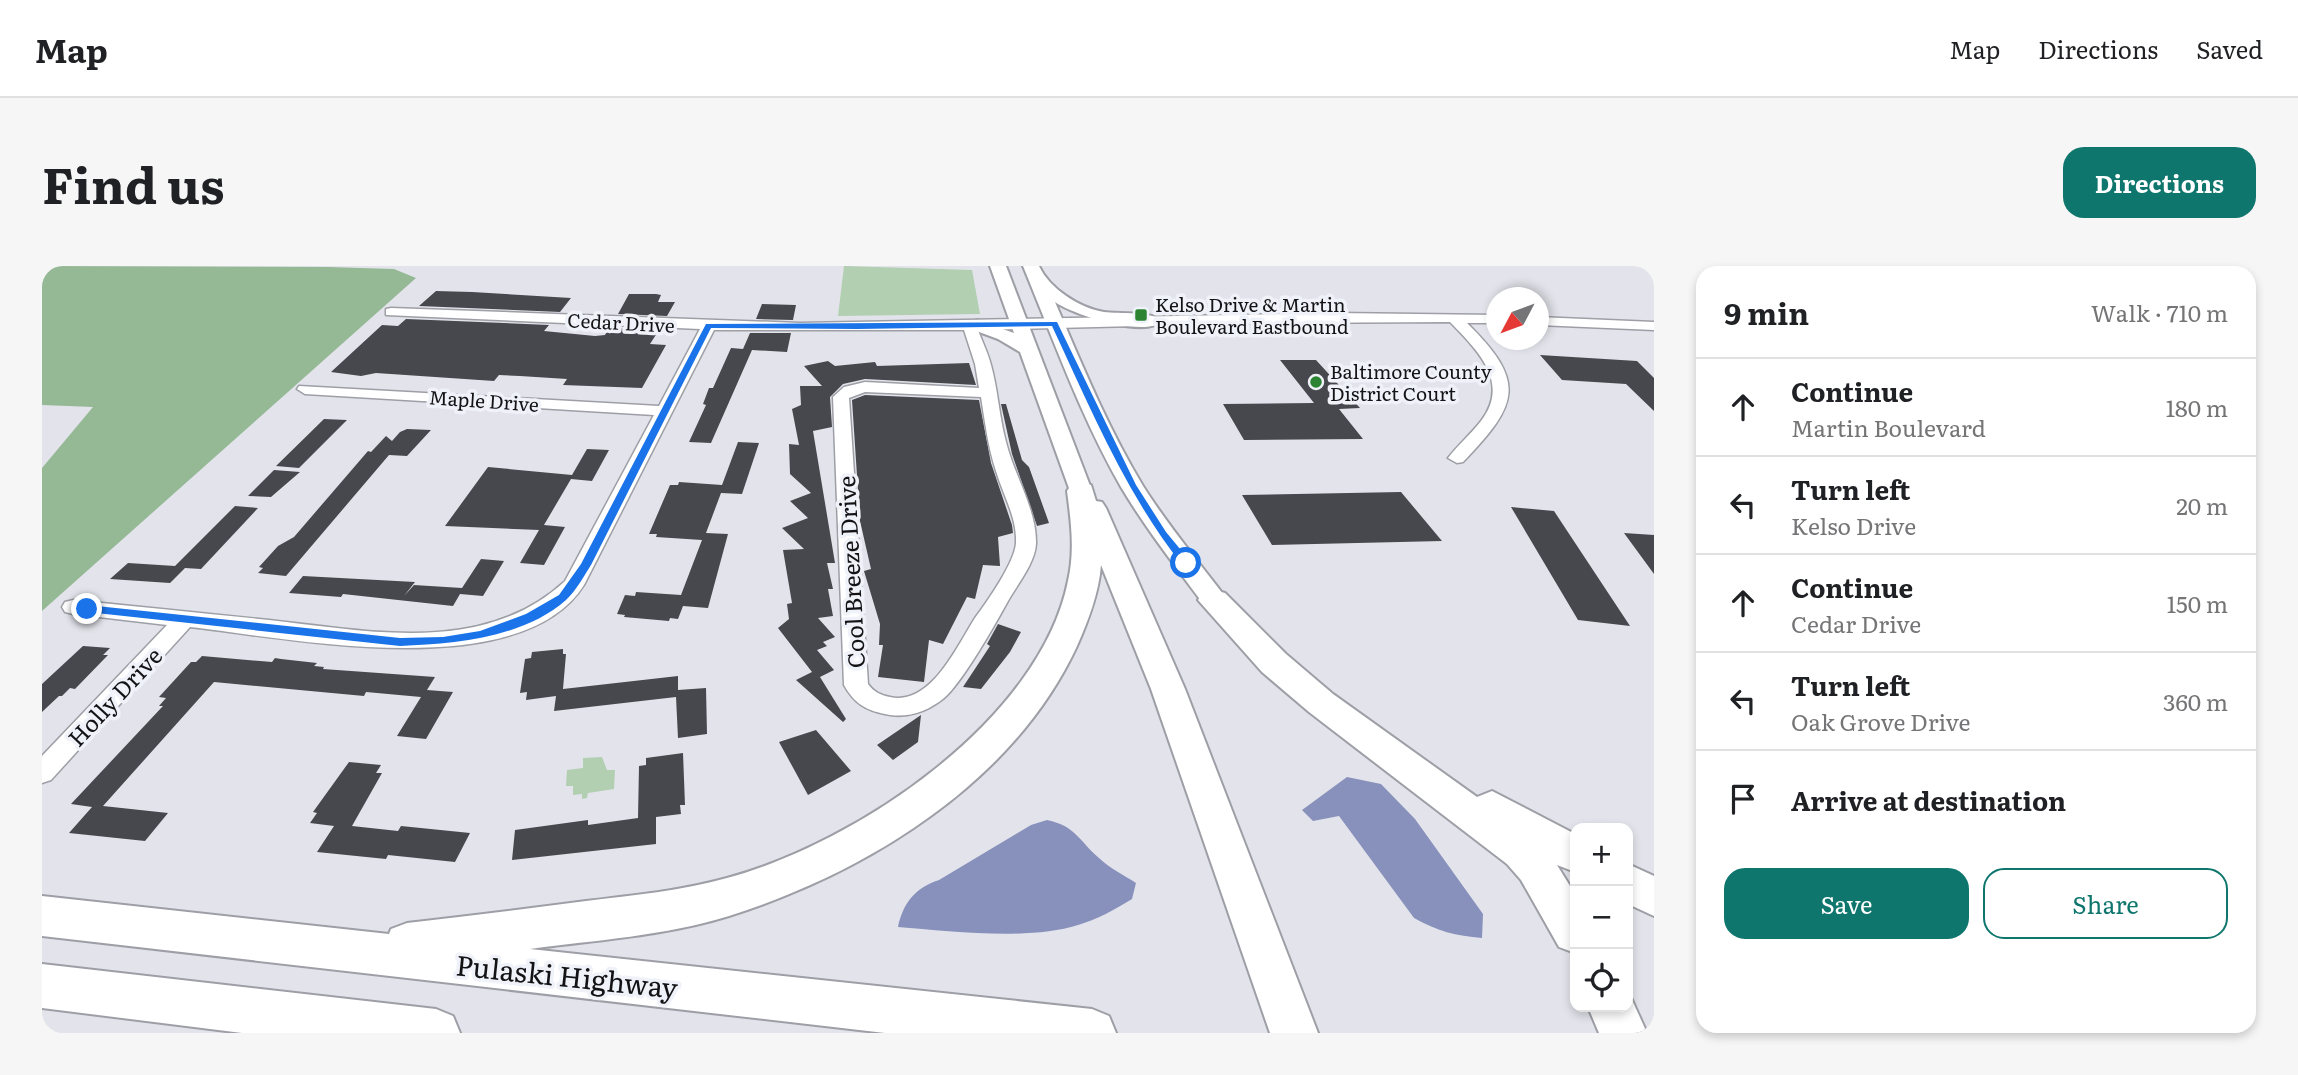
<!DOCTYPE html>
<meta charset="utf-8">
<style>
body{margin:0;font-family:Literata,serif;background:#f6f6f6;color:#202124}
.controls{position:absolute;right:21px;bottom:21px;display:grid;overflow:hidden;border-radius:14px;box-shadow:0 4px 10px #0003}
.controls button{width:63px;height:63px;display:grid;place-items:center;padding:0;border:0;border-bottom:2px solid #e0e0e0;background:#fff;color:#202124;font:35px sans-serif}
.compass{position:absolute;left:1444px;top:21px;width:63px;height:63px;border-radius:50%;background:#fff;box-shadow:0 4px 10px #0003;rotate:229deg}
.stop{position:absolute;width:21px;height:21px;margin:-16px;border:5px solid #1a73e8;border-radius:50%;background:#fff}
.stop.end{background:#1a73e8;border-color:#fff;box-shadow:0 2px 7px #0008}
.list{margin:0;padding:0;list-style:none}
h2{display:flex;justify-content:space-between;align-items:center;height:91px;margin:0;padding:0 28px;font-size:30px}
h2 small{font-size:23px;font-weight:400;color:#757577}
.list li{display:grid;grid-template-columns:46px 1fr auto;gap:21px;align-items:center;box-sizing:border-box;height:98px;padding:0 28px;border-top:2px solid #e0e0e0}
.list b{display:block;font-size:26px;white-space:nowrap}
.list p{margin:0;font-size:23px;white-space:nowrap;color:#757577}
.list em{font-size:23px;font-style:normal;color:#757577}
.actions{display:flex;gap:14px;padding:21px 28px}
.actions a{flex:1;padding:16px 0;border:2px solid #0f766e;border-radius:21px;text-align:center;font-size:24px;color:#0f766e}
.actions .main{background:#0f766e;color:#fff}
.icon{flex:none;width:38px;height:38px;fill:none;stroke:currentColor;stroke-width:2;stroke-linecap:round;stroke-linejoin:round}
.map{position:relative;flex:none;width:1612px;height:767px;overflow:hidden;border-radius:21px}
header{display:flex;align-items:center;gap:42px;box-sizing:border-box;height:98px;padding:0 35px;background:#fff;border-bottom:2px solid #e0e0e0}
header strong{font-size:33px}
nav{display:flex;gap:38px;margin-inline-start:auto;font-size:24px}
.intro{display:flex;align-items:center;justify-content:space-between;box-sizing:border-box;height:168px;padding:0 42px}
h1{margin:0;font-size:49px}
.button{padding:18px 32px;border-radius:21px;background:#0f766e;color:#fff;font-size:24px;font-weight:700}
main{display:flex;gap:42px;padding:0 42px}
aside{flex:1;background:#fff;border-radius:21px;box-shadow:0 4px 10px #0003}
.map>svg:first-child{display:block}
.green{fill:#b2cfb1}
.forest{fill:#95b895}
.water{fill:#8891bb}
.building{fill:#47484e}
.lines{fill:none;stroke-linecap:round;stroke-linejoin:round}
.minor-casing{stroke:#9e9fa6;stroke-width:3}
.major-casing{stroke:#9e9fa6;stroke-width:4}
.highway-casing{stroke:#9e9fa6;stroke-width:4}
.minor{fill:#fff;fill-rule:evenodd}
.major{fill:#fff;fill-rule:evenodd}
.highway{fill:#fff;fill-rule:evenodd}
.route{fill:#1a73e8}
.poi-dot{fill:#2c8433;stroke:#f0f2f9;stroke-width:2.5}
.labels{text-anchor:middle;dominant-baseline:central;stroke-width:7;stroke-linejoin:round;paint-order:stroke}
.far-poi-label{font-size:19px;fill:#131316;stroke:#f0f2f9;text-anchor:start}
.far-street-label{font-size:19px;fill:#131316;stroke:#f0f2f9}
.street-label{font-size:23px;fill:#131316;stroke:#f0f2f9}
.near-street-label{font-size:28px;fill:#131316;stroke:#f0f2f9}
</style>
<header>
<strong>Map</strong>
<nav><a>Map</a><a>Directions</a><a>Saved</a></nav>
</header>
<div class="intro"><h1>Find us</h1><a class="button">Directions</a></div>
<main>
<div class="map">
<svg width="1612" height="767" viewBox="0 0 1612 767">
<rect width="100%" height="100%" fill="#e3e4eb"/>
<path class="green" d="M802 0 930 4 938 48 796 50Z
M560 491 565 504H573L572 523 546 527 545 532 540 533V528L531 529V520H524L525 504 541 502V492Z"/>
<path class="forest" d="M0 0 286 1 352 3 374 12 0 345V202L51 141 0 139Z"/>
<path class="water" d="M1305 511 1339 518 1373 553 1441 648 1440 672C1414 670 1395 665 1372 652L1297 550 1271 555 1260 544Z
M1005 554C1034 560 1037 575 1057 592 1067 602 1082 609 1094 617L1090 633C1074 643 1054 654 1036 659 986 675 907 665 856 661 861 637 873 622 897 614L989 559Z"/>
<path class="building" d="M394 25 430 26 529 32 518 46 377 40Z
M587 28H614L619 29 616 36H633L625 50 576 48Z
M720 38 754 39 751 54 714 53Z
M364 53 507 59 502 65 553 70 563 69 567 62 617 64 608 78 624 79 600 122 521 119 525 113 478 110 457 109 452 115 334 107 319 110 289 106 340 59 356 60Z
M708 67H749L745 86 710 84 669 177 647 176 664 139 661 138 667 122H671L689 82 701 83Z
M1498 89 1595 95 1612 112V145L1584 118 1520 114Z
M1238 94H1274L1318 142 1297 143 1321 173 1202 174 1181 138 1272 137Z
M786 95 793 100 833 96 835 100 927 97 934 119 823 113 801 118 788 131 790 161 771 165 793 297H785L791 323H786L791 350 776 352 793 371 781 376 785 380 775 384 792 404 778 411 804 453 801 456 754 414 770 406 736 362 747 353 745 338 750 337 741 284 762 283 740 262 766 252 748 235 769 227 748 208 747 178 757 179 750 143 759 139 758 120H780L762 100Z
M823 129 937 134 949 197 970 259 971 267 956 271 958 300 941 299 933 333 925 331 901 378 887 374 882 416 836 411 841 379H837L838 358 822 305 829 303 818 255 810 134Z
M959 138H964L980 194 987 201 1007 257 995 260 970 188Z
M282 153 305 154 257 202 234 200Z
M365 163 389 164 365 190 347 189 244 310 216 307 221 302 217 301 236 280 252 271 326 185 329 186 344 170 350 175 358 166Z
M696 176 717 177 700 228 679 227 664 267 686 268 666 342 641 340 636 353 628 352 627 355 582 351 583 349 575 348 583 329 593 330 594 326 639 329 660 274 614 271 615 268H607L628 219H636L637 216 680 219Z
M545 183 567 184 550 215 529 213 502 259 523 261 502 299 478 297 497 264 403 260 446 201 530 209Z
M232 204 258 206 229 231 206 230Z
M1359 226 1400 275 1230 279 1200 229Z
M193 240 216 242 159 303 143 302 128 317 68 313 86 297 133 300Z
M1469 241 1512 245 1588 360 1536 354Z
M1582 267 1612 269V308Z
M439 293 462 295 441 330 418 328 411 340 301 328 299 331 247 327 261 310 373 316 362 330 372 319 420 322Z
M956 358 979 366 968 386 939 423 921 421 948 380 945 378Z
M41 380 68 382 61 389H66L33 423 28 422 20 430H17L0 446V418Z
M521 383V388H524L521 423 636 410V424L664 422 665 468 636 472 634 431 512 445 514 430 484 434 485 426 478 427 483 393 489 392 490 386Z
M160 390 230 396 233 392 239 393 275 397 272 400 282 401 281 403 393 411 385 424 411 426 384 473 355 470 379 431 324 426 322 430 172 416 61 540 126 547 103 575 27 567 50 541 29 538 121 440H117L124 432 117 431 149 396H154Z
M879 449 876 476 851 494 835 479Z
M774 464 809 505 766 529 737 476Z
M641 487 643 539H638L639 548 614 551V578L470 594 473 564 546 554V559L596 552 597 500 604 499V492Z
M307 496 339 499 334 507H340L310 560 356 565 359 560 428 567 413 596 346 589 344 593 275 586 292 560 268 557 275 547 271 546Z"/>
<g class="lines">
<g class="minor-casing">
<path id="minor" d="M349 42 758 57 1295 47 1454 49V57H1425C1485 116 1477 138 1421 196L1415 197 1406 192C1416 179 1429 168 1439 155 1469 116 1435 84 1408 56L1215 57 936 64C940 75 946 87 949 99 956 124 957 150 964 176 972 209 995 244 994 278 993 297 975 319 966 335 954 357 920 417 902 432 885 446 864 453 843 448 823 444 812 437 802 419L791 131 802 121 823 116 937 122 933 98 922 64H672L542 319C478 420 247 372 148 361L9 514 0 517V490L125 359 31 348 23 346 20 341 23 336 31 334C96 341 162 347 227 354 327 365 442 390 523 315L612 149 263 128 255 123 257 120 617 140 658 63 344 49V43ZM823 126 939 131C943 156 946 181 954 205 961 229 975 251 974 277 973 296 945 336 933 352 915 380 889 440 848 431 838 429 832 426 826 418L807 132Z
M1496 51 1612 56V64L1496 59Z"/>
</g>
<g class="major-casing">
<path id="major" d="M948 0H964L1050 225 1047 230H1031L1028 225 978 86 956 73 929 63 926 59 935 54 972 67Z
M981 0H997C1007 22 1037 42 1062 46 1076 48 1111 45 1120 55 1104 72 1031 49 1013 36 1040 99 1066 162 1101 220 1125 258 1154 293 1181 328L1185 334 1181 340 1172 343 1163 340C1134 301 1104 263 1079 221 1039 151 1012 75 981 0Z"/>
</g>
<g class="highway-casing">
<path id="highway" d="M1039 217 1049 219 1054 235 1060 236 1064 242 1143 423 1276 767H1228L1109 423 1059 299C1057 327 1046 355 1035 380 972 516 826 606 687 650 623 670 554 674 488 683L1050 743 1067 750 1074 767H843L0 670V630L347 668 349 663 365 657C425 650 484 643 544 635 592 629 638 625 685 612 815 577 998 454 1026 315 1033 285 1029 255 1025 225L1029 219Z
M1172 324 1183 327 1244 388 1291 428 1435 531 1450 525 1533 568V606L1515 599 1533 628V687L1517 681 1479 614 1465 598 1267 446 1220 406 1156 334 1161 327Z
M1586 598 1612 610V650L1586 638Z
M0 698 394 743 411 750 418 767H200L0 742Z
M1586 725 1605 767H1557L1546 741H1586Z"/>
</g>
<use href="#minor" class="minor"/>
<use href="#major" class="major"/>
<use href="#highway" class="highway"/>
</g>
<path class="route" d="M1015 56 1094 219 1124 266 1148 295V300H1141C1083 227 1049 143 1010 60L815 63 669 62 549 299C542 310 534 325 524 334 481 372 412 378 358 380L45 346 39 343 45 339 358 372 401 371 438 365 484 348 517 329 539 298 664 58Z"/>
<g class="poi-dot">
<rect x="1092" y="42" width="14" height="14" rx="3.5"/>
<circle cx="1274" cy="116" r="7"/>
</g>
<g class="labels">
<g class="far-poi-label">
<text x="1113" y="38">Kelso Drive &amp; Martin<tspan x="1113" dy="22">Boulevard Eastbound</tspan></text>
<text x="1288" y="105">Baltimore County<tspan x="1288" dy="22">District Court</tspan></text>
</g>
<g class="far-street-label">
<text transform="translate(579 56) rotate(3)">Cedar Drive</text>
<text transform="translate(442 134) rotate(4)">Maple Drive</text>
</g>
<g class="street-label">
<text transform="translate(808 306) rotate(-93)">Cool Breeze Drive</text>
<text transform="translate(72 430) rotate(-47)">Holly Drive</text>
</g>
<g class="near-street-label">
<text transform="translate(525 709) rotate(6)">Pulaski Highway</text>
</g>
</g>
</svg>
<div class="controls">
<button>+</button>
<button>−</button>
<button><svg class="icon" aria-label="locate" viewBox="0 0 24 24"><circle cx="12" cy="12" r="6"/><path d="M12 2v4M12 18v4M2 12h4M18 12h4"/></svg></button>
</div>
<svg class="compass" viewBox="-18 -18 36 36"><path d="M0-13l5 13h-10z" fill="#e53935"/><path d="M0 13l5-13h-10z" fill="#757577"/></svg>
<div class="stop" style="left:1144px;top:297px"></div>
<div class="stop end" style="left:45px;top:343px"></div>
</div>
<aside>
<h2>9 min<small>Walk · 710 m</small></h2>
<ul class="list">
<li><svg class="icon" aria-label="ahead" viewBox="0 0 24 24"><path d="M12 20V5M6 11l6-6 6 6"/></svg><div><b>Continue</b><p>Martin Boulevard</p></div><em>180 m</em></li>
<li><svg class="icon" aria-label="left" viewBox="0 0 24 24"><path d="M17 20v-9H6M10 6l-5 5 5 5"/></svg><div><b>Turn left</b><p>Kelso Drive</p></div><em>20 m</em></li>
<li><svg class="icon" aria-label="ahead" viewBox="0 0 24 24"><path d="M12 20V5M6 11l6-6 6 6"/></svg><div><b>Continue</b><p>Cedar Drive</p></div><em>150 m</em></li>
<li><svg class="icon" aria-label="left" viewBox="0 0 24 24"><path d="M17 20v-9H6M10 6l-5 5 5 5"/></svg><div><b>Turn left</b><p>Oak Grove Drive</p></div><em>360 m</em></li>
<li><svg class="icon" aria-label="arrive" viewBox="0 0 24 24"><path d="M6 21V4h12l-3 4 3 4H6"/></svg><div><b>Arrive at destination</b></div></li>
</ul>
<div class="actions"><a class="main">Save</a><a>Share</a></div>
</aside>
</main>
